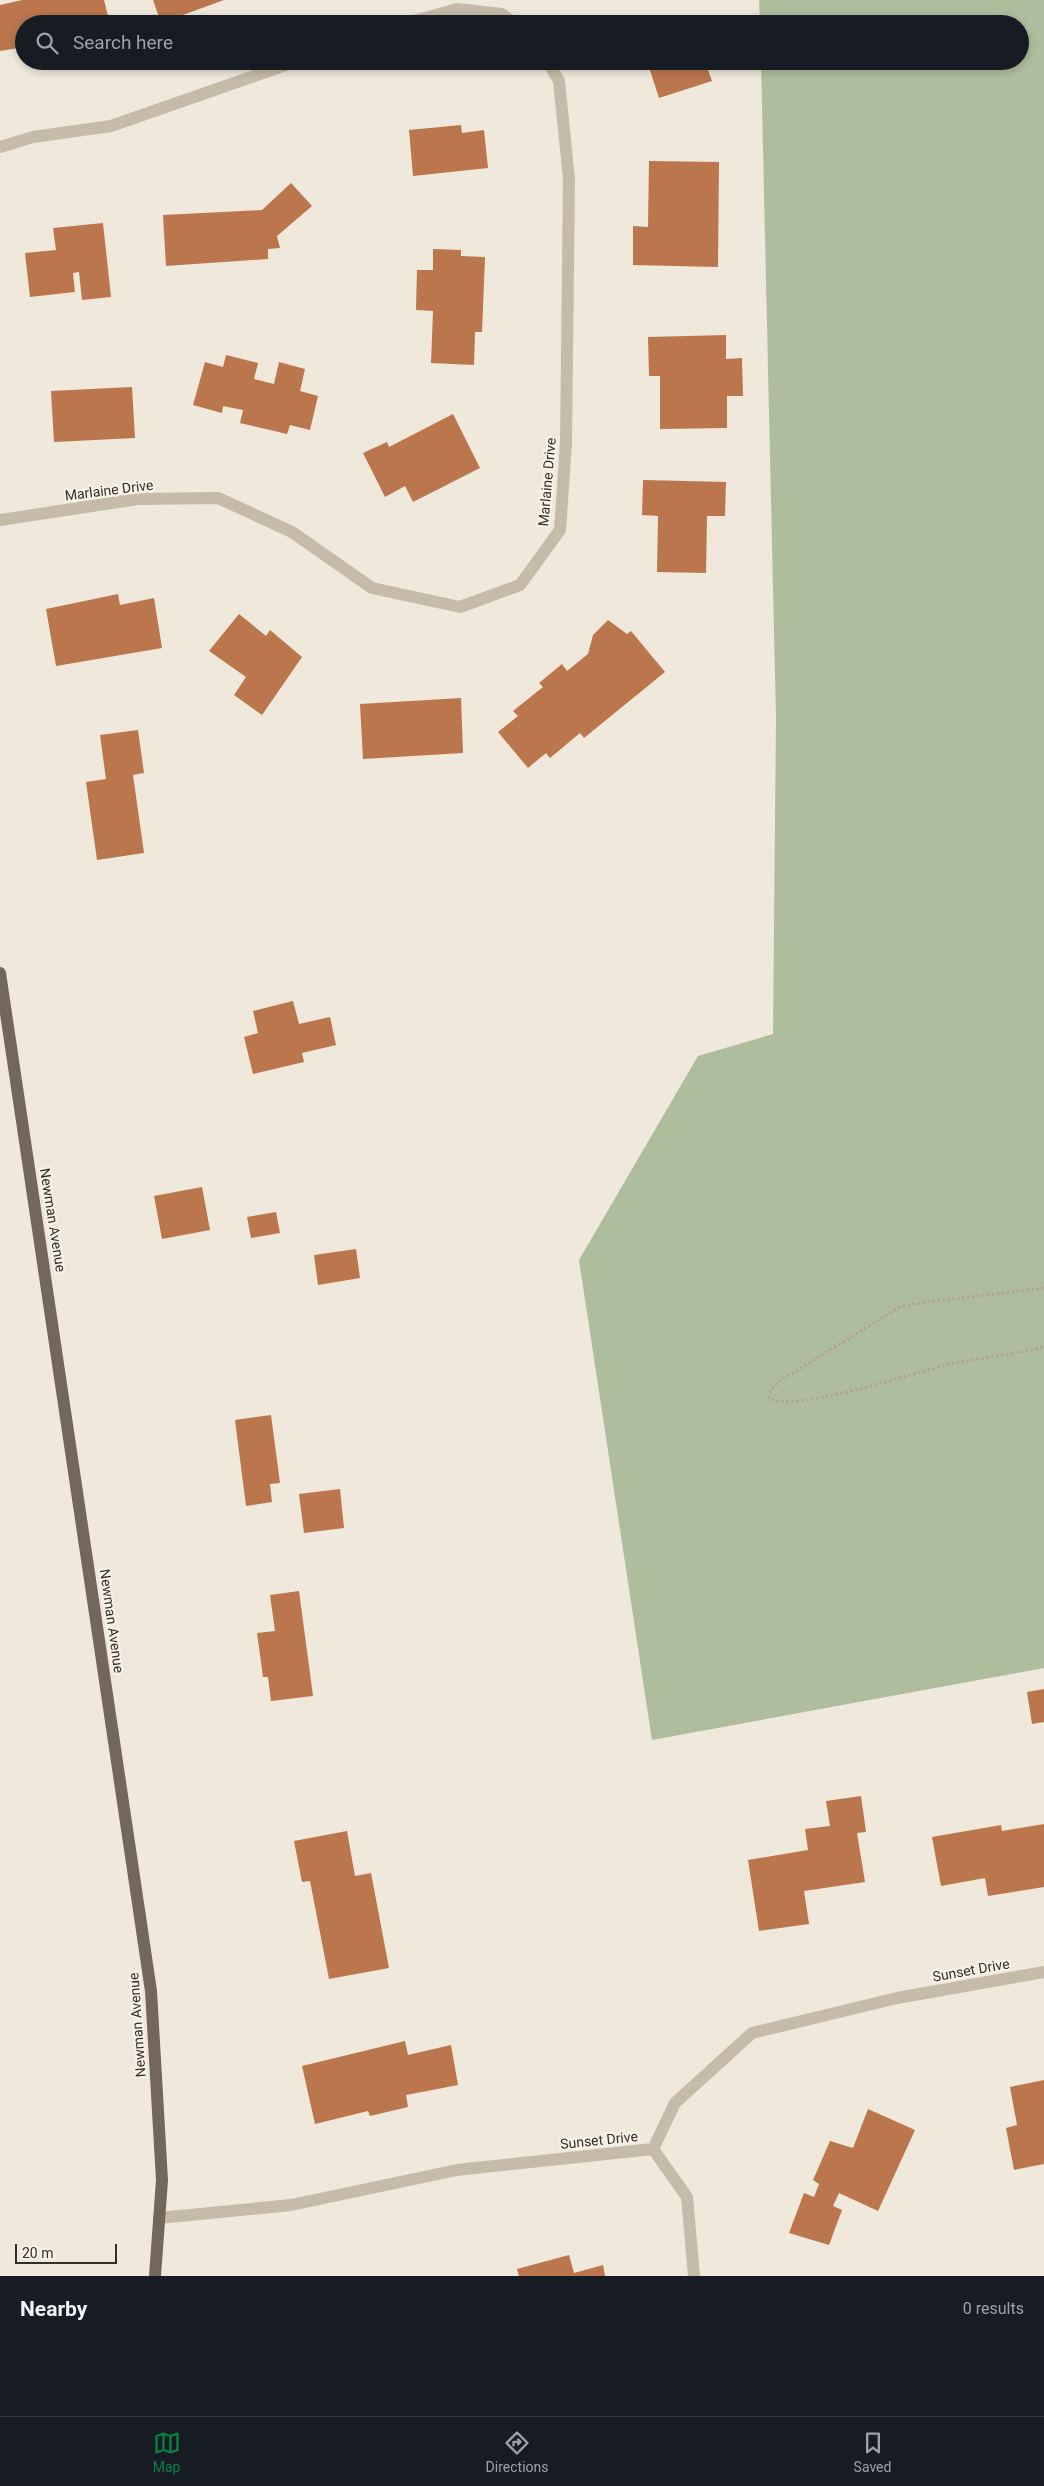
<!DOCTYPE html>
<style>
body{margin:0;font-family:Roboto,sans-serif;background:#242831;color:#f1f3f6}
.scale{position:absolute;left:15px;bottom:12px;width:102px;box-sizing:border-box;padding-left:5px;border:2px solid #342d28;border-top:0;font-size:14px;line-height:18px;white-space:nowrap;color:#342d28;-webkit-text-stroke:4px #f7f2e7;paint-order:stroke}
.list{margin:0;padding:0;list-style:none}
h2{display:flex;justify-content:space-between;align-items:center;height:65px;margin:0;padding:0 20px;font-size:21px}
h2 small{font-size:16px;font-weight:400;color:#9ea1a6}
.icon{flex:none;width:28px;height:28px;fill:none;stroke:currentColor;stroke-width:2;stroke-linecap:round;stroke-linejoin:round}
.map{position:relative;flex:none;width:1044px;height:2276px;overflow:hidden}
.search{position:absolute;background:#171b24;box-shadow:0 2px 8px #0003;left:15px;right:15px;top:15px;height:55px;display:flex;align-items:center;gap:12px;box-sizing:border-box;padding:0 18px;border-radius:28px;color:#9ea1a6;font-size:19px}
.sheet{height:140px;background:#171b24}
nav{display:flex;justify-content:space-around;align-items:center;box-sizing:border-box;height:70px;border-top:1px solid #363941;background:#171b24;font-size:14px;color:#9ea1a6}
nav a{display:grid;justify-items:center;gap:2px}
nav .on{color:#0b8043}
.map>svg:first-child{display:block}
.green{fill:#aebd9c}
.building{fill:#bb764d}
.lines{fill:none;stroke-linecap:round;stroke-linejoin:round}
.path{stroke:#b2a493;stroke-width:3;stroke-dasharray:2.5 2.5;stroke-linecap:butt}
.minor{stroke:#c6baa8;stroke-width:12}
.major{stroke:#74665a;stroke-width:12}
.labels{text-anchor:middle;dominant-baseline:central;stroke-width:4.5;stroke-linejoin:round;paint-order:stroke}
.street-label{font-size:14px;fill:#342d28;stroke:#f7f2e7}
</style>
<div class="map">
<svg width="1044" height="2276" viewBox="0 0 1044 2276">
<rect width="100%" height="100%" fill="#efe8db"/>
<path class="green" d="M759 0H1044V1668L652 1740 579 1260 698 1056 773 1034 776 719 761 61H1020V24H760Z"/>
<path class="building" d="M22 0H104L110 24H24V47L0 51V5Z
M153 0H224L161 23Z
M647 61H705L712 81 659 98Z
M461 125 462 133 484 130 488 168 413 176 409 130Z
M649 161 719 162 718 267 633 265V226L648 227Z
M291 183 312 206 277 236 280 248 268 249V259L166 266 163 215 262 210Z
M103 223 111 297 82 300 79 272 73 273 75 292 30 297 25 253 56 250 53 228Z
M433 249 461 250V256L485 257 482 332H475L474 365 431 363 433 311 416 310 417 270H433Z
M726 335V359L742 358 743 396H727V428L660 429V376H649L648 337Z
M226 355 258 363 254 379 274 384 279 362 305 369 300 391 318 396 310 430 290 425 287 434 240 423 243 410 223 406 222 413 193 405 205 362 223 367Z
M132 387 135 438 54 442 51 391Z
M453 414 480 468 413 502 405 486 385 497 363 453 387 442 389 447Z
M643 480 726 482 725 516H707L706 573 657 572 658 516 642 515Z
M118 594 120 605 154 598 162 648 56 666 46 609Z
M239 614 266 636 270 630 302 657 262 715 234 695 246 677 209 651Z
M608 620 627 634 631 631 665 672 584 738 580 733 550 758 546 753 528 768 498 732 518 716 513 711 543 687 539 683 562 664 567 671 588 654 593 635Z
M461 698 463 753 363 759 360 704Z
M138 730 144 773 133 775 144 853 97 860 86 782 106 779 100 735Z
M293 1001 299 1024 330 1017 336 1045 302 1053 304 1062 253 1074 244 1037 258 1033 253 1011Z
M202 1187 210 1230 162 1239 154 1196Z
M276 1212 280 1233 251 1238 247 1217Z
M356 1249 360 1278 318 1285 314 1255Z
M271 1415 280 1483 270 1484 272 1502 246 1506 235 1420Z
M340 1489 344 1528 304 1533 299 1494Z
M299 1591 313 1696 271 1701 268 1677H263L257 1633 275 1631 270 1595Z
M1044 1689V1722L1032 1724 1027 1692Z
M861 1796 866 1832 857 1833 865 1882 804 1891 809 1924 759 1931 748 1860 808 1850 805 1829 830 1826 826 1801Z
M1044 1824V1887L988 1896 985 1878 941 1886 932 1837 1001 1825 1002 1831Z
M347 1831 355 1876 371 1873 389 1968 329 1979 310 1881 302 1882 294 1841Z
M405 2041 408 2055 451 2045 458 2085 406 2095 408 2107 370 2116 368 2111 315 2124 302 2066Z
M1044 2080V2164L1014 2170 1006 2128 1017 2125 1010 2087Z
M868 2109 915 2130 878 2211 839 2193 833 2206 842 2210 829 2245 789 2233 804 2193 814 2197 819 2184 813 2180 830 2141 853 2148Z
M569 2255 574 2273 603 2265 605 2276H519L517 2269Z"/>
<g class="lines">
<path class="path" d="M1044 1288 926 1302 900 1307 778 1382 770 1391 769 1397C783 1416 924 1370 950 1364 981 1358 1013 1354 1044 1347"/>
<path class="minor" d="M403 24 457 9 502 14 515 24
M0 147 33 137 111 126 297 61
M0 520 138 499 218 498 292 532 372 588 460 607 520 585 560 530 566 443 569 179 559 81 547 61
M653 2149 687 2197 694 2276
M159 2218 291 2205 457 2170 653 2149 675 2103 752 2033 897 1998 1044 1972"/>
<path class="major" d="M0 973 151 1991 162 2180 155 2276"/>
</g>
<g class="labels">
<g class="street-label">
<text transform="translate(547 482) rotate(-85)">Marlaine Drive</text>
<text transform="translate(109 490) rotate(-7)">Marlaine Drive</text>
<text transform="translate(53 1220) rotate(81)">Newman Avenue</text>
<text transform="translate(112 1621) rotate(82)">Newman Avenue</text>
<text transform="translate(971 1970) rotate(-10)">Sunset Drive</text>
<text transform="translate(137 2025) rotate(-94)">Newman Avenue</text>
<text transform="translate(599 2140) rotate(-6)">Sunset Drive</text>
</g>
</g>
</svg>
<div class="scale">20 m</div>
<div class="search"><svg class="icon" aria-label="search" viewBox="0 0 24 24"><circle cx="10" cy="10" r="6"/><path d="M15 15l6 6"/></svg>Search here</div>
</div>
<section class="sheet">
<h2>Nearby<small>0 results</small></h2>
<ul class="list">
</ul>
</section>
<nav>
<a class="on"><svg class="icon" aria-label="map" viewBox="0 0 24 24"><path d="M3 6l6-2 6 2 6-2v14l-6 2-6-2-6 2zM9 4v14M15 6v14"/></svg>Map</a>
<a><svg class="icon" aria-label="directions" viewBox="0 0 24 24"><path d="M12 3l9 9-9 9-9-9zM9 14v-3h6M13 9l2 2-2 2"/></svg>Directions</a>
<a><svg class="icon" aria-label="saved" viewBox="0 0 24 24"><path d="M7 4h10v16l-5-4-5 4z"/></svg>Saved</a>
</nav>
